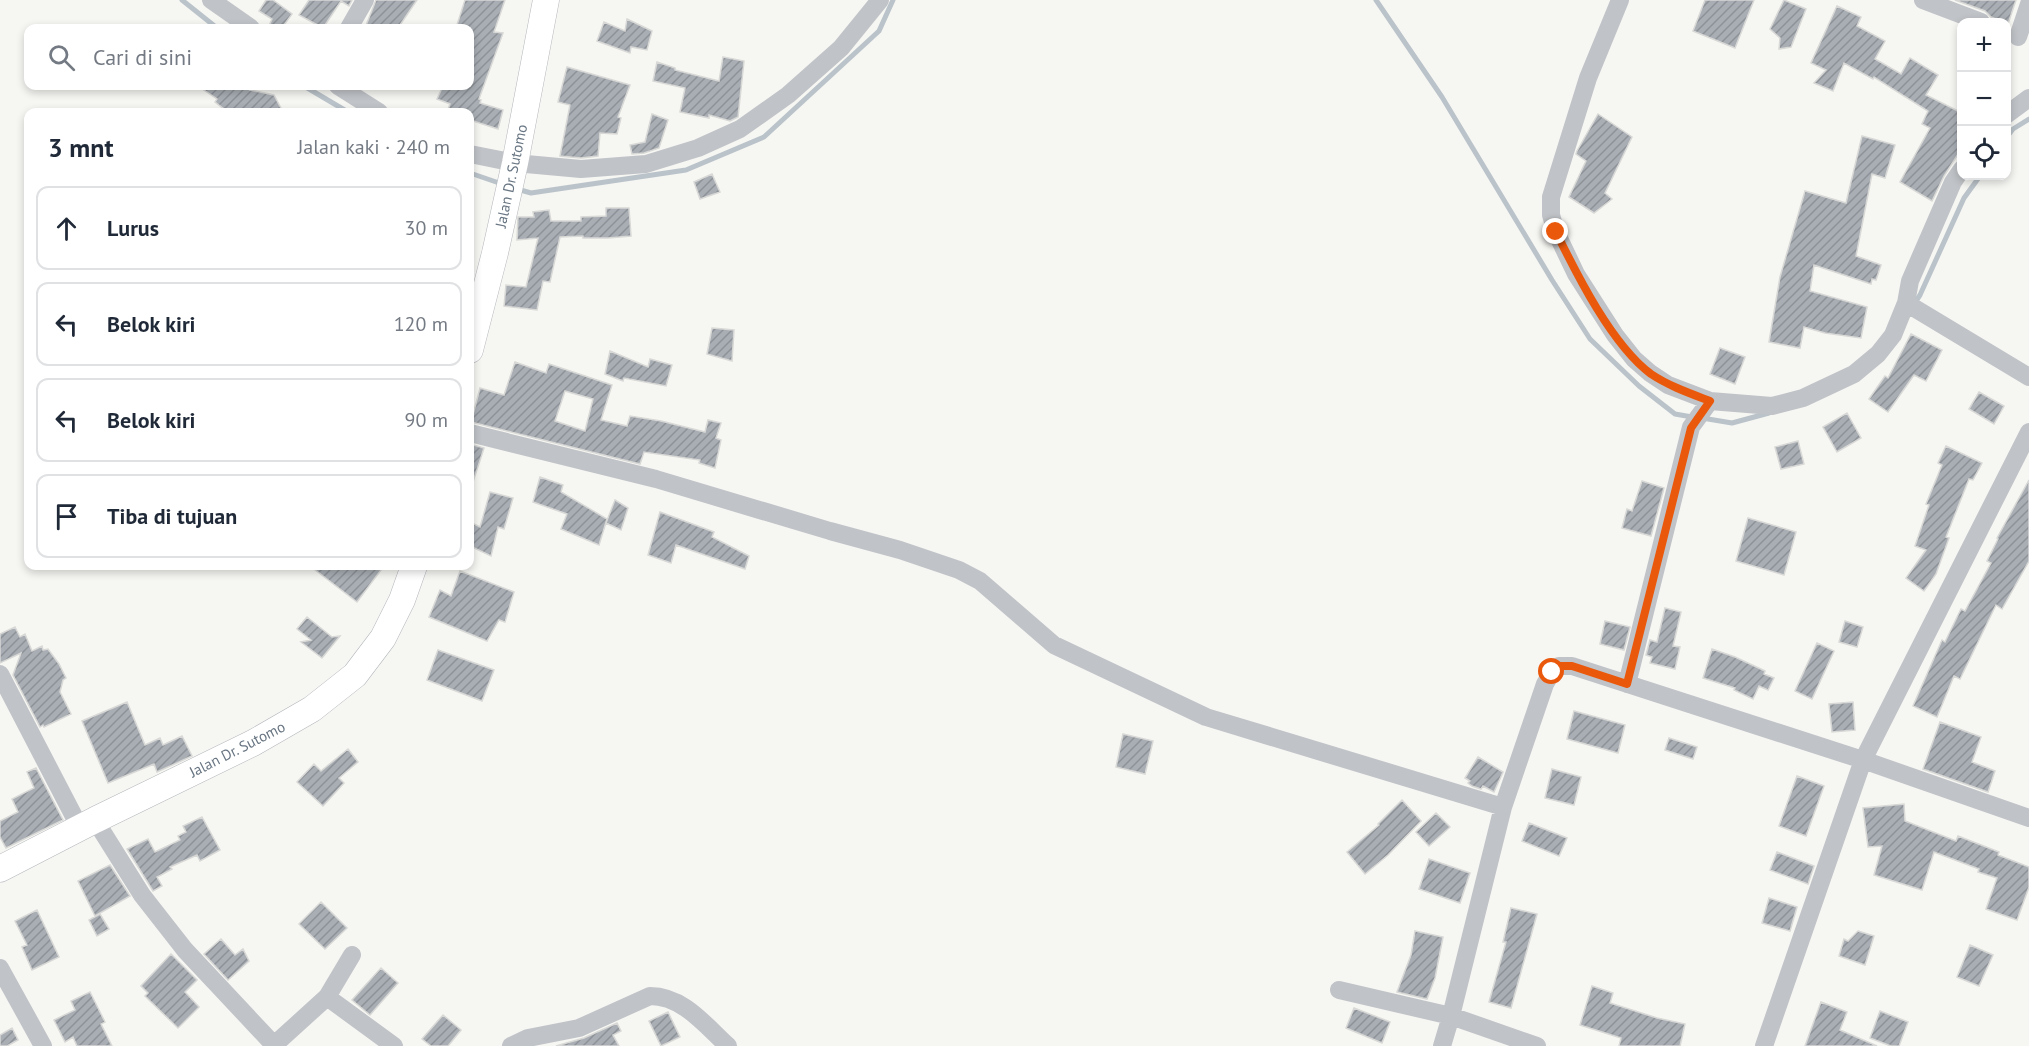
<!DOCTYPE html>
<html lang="id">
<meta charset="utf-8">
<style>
body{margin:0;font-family:"PT Sans",sans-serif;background:#f2f2f3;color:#1f2937}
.controls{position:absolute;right:18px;top:18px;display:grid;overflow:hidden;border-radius:12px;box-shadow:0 3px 9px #0003}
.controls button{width:54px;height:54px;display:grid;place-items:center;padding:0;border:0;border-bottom:2px solid #e0e1e3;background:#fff;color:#1f2937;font:30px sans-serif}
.stop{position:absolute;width:18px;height:18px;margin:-14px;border:4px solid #ea580c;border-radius:50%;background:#fff}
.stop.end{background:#ea580c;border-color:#fff;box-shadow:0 2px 6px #0008}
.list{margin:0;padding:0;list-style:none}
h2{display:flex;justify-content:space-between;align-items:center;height:78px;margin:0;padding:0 24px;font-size:26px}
h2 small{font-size:20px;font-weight:400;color:#747a83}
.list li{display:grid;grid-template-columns:39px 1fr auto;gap:18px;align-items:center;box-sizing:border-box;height:84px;margin:0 12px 12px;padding:0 12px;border:2px solid #e0e1e3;border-radius:12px}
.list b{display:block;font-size:22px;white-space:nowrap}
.list em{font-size:20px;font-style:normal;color:#747a83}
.icon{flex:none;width:33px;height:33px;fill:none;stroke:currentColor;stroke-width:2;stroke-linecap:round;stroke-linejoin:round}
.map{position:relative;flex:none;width:2029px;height:1046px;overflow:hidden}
.search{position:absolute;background:#fff;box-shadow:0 3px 9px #0003;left:24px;top:24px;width:450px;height:66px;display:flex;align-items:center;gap:15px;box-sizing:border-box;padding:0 21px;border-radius:12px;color:#747a83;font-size:22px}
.panel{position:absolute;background:#fff;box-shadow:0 3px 9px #0003;left:24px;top:108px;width:450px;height:462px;border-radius:12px}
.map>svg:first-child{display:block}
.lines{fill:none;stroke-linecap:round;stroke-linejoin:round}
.stream{stroke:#bac3c9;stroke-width:5}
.building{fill:url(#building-hatch);stroke:#d8d8d6;stroke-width:1.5;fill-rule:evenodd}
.secondary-casing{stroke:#b3b7bb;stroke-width:27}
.street{stroke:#c0c3c7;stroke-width:18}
.secondary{stroke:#fff;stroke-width:26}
.route{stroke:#ea580c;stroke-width:8}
.labels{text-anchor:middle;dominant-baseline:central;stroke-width:6;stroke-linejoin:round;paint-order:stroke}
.street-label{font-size:15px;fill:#687582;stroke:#fff}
</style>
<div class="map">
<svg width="2029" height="1046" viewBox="0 0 2029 1046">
<defs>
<pattern id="building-hatch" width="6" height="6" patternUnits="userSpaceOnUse" patternTransform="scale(1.5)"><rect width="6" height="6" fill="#a8aeb4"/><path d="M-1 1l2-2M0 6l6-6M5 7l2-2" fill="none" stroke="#8d9298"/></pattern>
</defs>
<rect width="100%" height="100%" fill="#f6f6f3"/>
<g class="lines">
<path class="stream" d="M182 0 217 28
M1376 0 1442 97 1552 280 1590 339 1639 386 1675 414 1692 417
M304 86 348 112
M2006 138 2013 129 2029 119
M470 173 502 184
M517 189 531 193 686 170 764 137 879 31 893 0
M1914 304 1920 295 1964 198 1980 176
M1702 418 1732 423 1769 413"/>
</g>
<path class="building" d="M266 0H273L292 14 282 28H268L272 19 259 11Z
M309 0H352L349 6 341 1 323 28 299 15Z
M376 0H417L398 28H365Z
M465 0H505L494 32 503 33 479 99 481 100 480 103 503 110 498 129 470 120V112H447L450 104 437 99 443 86H470V28H456Z
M1705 0H1754L1735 48 1693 31Z
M1784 0 1806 9 1791 47 1779 49 1780 38 1770 29Z
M1955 0H2016L2008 24 1991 17 1985 11Z
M1837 6 1861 17 1857 26 1885 41 1875 59 1901 74 1910 58 1938 75 1926 95 1962 113V148L1944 176 1932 201 1900 182 1930 128 1922 124 1928 111 1874 77 1873 79 1844 63 1833 91 1814 83 1826 70 1811 63Z
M627 19 652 31 647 50 631 47 630 53 597 41 604 22 625 31Z
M723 57 744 61 738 117 730 121 709 115V118L680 112 685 88 653 81 657 62 675 68V70L719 81Z
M567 67 630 85 618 117 621 118 617 134 600 133 598 156 581 158 560 156 570 105 558 102Z
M198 86H254L250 90 274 95 283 112H228L215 102 217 99Z
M652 114 668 120 659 148 644 153 632 154 630 145 645 142Z
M1598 114 1632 137 1605 193 1612 199 1594 213 1569 197 1586 161 1576 154 1577 151Z
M1862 136 1895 145 1885 178 1872 174 1856 256 1881 265 1876 280 1872 279 1871 284 1814 265 1810 291 1867 307 1861 338 1825 333 1804 327 1800 348 1769 342 1780 277 1805 191 1846 203Z
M712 174 720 192 700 199 694 182Z
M606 208H629L631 236 608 238H583V236L560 237 550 282 543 281 537 310 504 306 506 285 526 287 538 238 517 240 518 217H534L533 212 549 210 551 221H581V217L606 216Z
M712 328 734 330 732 361 707 354Z
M1911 334 1942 350 1926 381 1914 375 1888 412 1869 399 1885 376 1888 378Z
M1720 348 1745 357 1735 384 1710 374Z
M610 351 648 367 650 359 672 365 666 386 624 378 623 381 605 374Z
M515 362 546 373 549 364 612 385 601 420 627 426 630 416 661 421 705 432 708 420 721 423 716 438 721 440 715 468 699 463 700 460 644 452 640 464 471 422 480 388 504 395ZM565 391 593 399 585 431 555 421Z
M1979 392 2004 406 1994 424 1969 409Z
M1847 413 1861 438 1837 452 1823 427Z
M1798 441 1804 464 1781 469 1775 447Z
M470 444 484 448 472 485H470Z
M1946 446 1982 463 1973 480 1969 479 1946 537 1949 538 1936 574 1924 591 1906 578 1926 550 1915 546 1929 505 1926 504 1942 465 1938 463Z
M540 477 563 485 561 492 607 519 599 545 561 529 567 514 533 502Z
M2029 480V561L2002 609 1996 605 1960 679 1954 676 1937 717 1913 706 1942 640 1945 642 1961 609 1965 611 1991 563 1987 561 1998 539 1997 538Z
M1642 481 1664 488 1651 536 1622 528 1627 509 1632 511Z
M490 492 513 498 504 529 498 527 491 556 470 546V522L480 527Z
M615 500 628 508 621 530 606 523Z
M660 512 714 532 712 537 749 556 745 569 676 545 671 563 648 555Z
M1748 518 1796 532 1784 575 1736 561Z
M310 566H384L357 602Z
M460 571 514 592 505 622 499 620 487 641 429 617 440 590 451 596Z
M1665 608 1681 612 1673 646 1680 647 1675 669 1650 663 1652 657 1646 655 1650 640 1657 642Z
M307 617 332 637 340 636 322 658 301 642 311 640 297 629Z
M1605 621 1630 627 1624 650 1600 644Z
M1845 621 1863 627 1857 647 1839 642Z
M15 627 20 637 25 634 32 651 42 646 43 650 48 649 59 664 66 678 63 680 60 692 71 714 44 727 43 725 40 727 13 675 21 653 0 663V634Z
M1817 643 1834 651 1812 699 1795 691Z
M1712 649 1735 657 1765 671 1764 674 1774 678 1768 690 1759 686 1753 699 1734 690 1735 688 1703 678Z
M438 650 494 670 482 701 427 680Z
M127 702 145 745 160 738 163 745 182 736 192 756 157 772 154 764 108 783 82 721Z
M1853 702 1855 730 1832 732 1829 704Z
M1574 711 1625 725 1618 753 1567 739Z
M1940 722 1981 737 1972 762 1995 771 1988 792 1923 769Z
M1123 734 1153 741 1145 774 1116 767Z
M1669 738 1697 747 1693 759 1665 750Z
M348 749 358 762 339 778 344 783 323 806 297 782 314 764 321 771Z
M1478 757 1503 772 1494 792 1483 786 1481 789 1472 786 1468 783 1470 781 1465 778Z
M36 768 63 820 6 848 0 837V821L18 812 12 799 34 788 27 772Z
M1552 769 1581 777 1574 805 1545 798Z
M1797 776 1824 786 1806 836 1779 826Z
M1402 800 1421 821 1388 855 1365 874 1347 852 1379 825 1378 824Z
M1904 804 1905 821 1956 841 1958 836 1999 852 1998 855 2029 867V887L2017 920 1986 909 1997 878 1978 872 1979 869 1934 852 1922 890 1874 875 1882 846 1868 847 1863 808Z
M1436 813 1450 827 1429 846 1416 832Z
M202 817 220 850 200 861 197 855 170 867 172 869 157 877 162 886 153 891 127 849 148 839 155 852 180 840 178 836 186 832 183 826Z
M1529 823 1567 838 1559 856 1522 841Z
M1777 852 1814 866 1808 884 1770 870Z
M1429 859 1470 873 1460 903 1419 889Z
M110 865 130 896 95 916 78 881Z
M1769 898 1797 907 1790 931 1762 923Z
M321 902 347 928 325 949 299 924Z
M1511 908 1537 914 1511 1008 1489 1002 1506 942H1503Z
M37 910 59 957 32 970 22 947 27 945 15 921Z
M100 914 109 929 97 936 89 920Z
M1415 931 1443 937 1435 978 1427 999 1397 992 1411 955Z
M1858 931 1874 936 1865 965 1839 956 1844 939 1848 941Z
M221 939 235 955 243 949 249 961 228 980 204 954Z
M1970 945 1993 955 1979 986 1957 977Z
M171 954 197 980 185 992 199 1007 178 1028 145 996 148 993 141 986Z
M381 968 398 983 370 1015 352 1000Z
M1592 986 1613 993 1610 1003 1657 1018 1685 1024 1680 1046H1619L1621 1038 1580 1025Z
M90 992 105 1022 101 1024 112 1046H77L73 1037 65 1042 54 1020 75 1010 71 1001Z
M1821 1002 1847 1012 1840 1030 1877 1046H1805Z
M1354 1008 1390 1022 1382 1043 1346 1028Z
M1880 1011 1908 1022 1899 1046H1891L1870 1038Z
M668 1012 680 1037 661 1046 649 1021Z
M443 1015 461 1030 448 1046H431L422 1039Z
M617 1023 621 1031 613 1035 619 1046H556L584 1038Z
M12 1028 18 1040 7 1046H0V1035Z"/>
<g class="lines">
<g class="secondary-casing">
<path id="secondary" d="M470 350 495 253 515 163 546 0
M0 869 95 820 253 743 312 709 355 675 383 638 402 600 414 566"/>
</g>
<path class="street" d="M211 0 251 28
M1620 0 1588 78 1551 197V215L1556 232 1576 274 1615 335 1634 359 1650 373 1668 385 1710 401 1772 406 1803 398 1854 374 1878 354 1893 335 1906 303 1910 281 1953 182 1962 169
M1923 0 1981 22
M349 28 365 0
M2018 37 2029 4
M338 86 379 112
M2006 115 2029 98
M470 154 515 163 581 169 646 164 698 148 740 129 788 95 841 48 880 0
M1906 303 2029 377
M470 433 656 479 830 531 900 550 959 570 980 581 1054 645 1206 717 1503 807 1451 1016 1537 1046
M0 674 80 828
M1627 684 1691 427 1710 401
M1503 807 1545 684 1552 672 1559 666H1572L1863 760 2029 818
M95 820 142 895 185 950 274 1045
M0 968 43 1046
M1339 990 1451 1016 1442 1046
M327 997 394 1046
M273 1046 327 997 352 955
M511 1046 528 1038 579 1028 650 996C683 996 705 1025 728 1046
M1764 1046 1863 760 2029 432"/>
<use href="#secondary" class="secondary"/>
</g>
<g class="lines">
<path class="route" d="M1552 672 1559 666H1572L1627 684 1691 428 1710 401C1689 393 1669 386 1651 374 1612 345 1577 275 1556 232"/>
</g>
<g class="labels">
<g class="street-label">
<text transform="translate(511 176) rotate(-78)">Jalan Dr. Sutomo</text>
<text transform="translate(237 749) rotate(-27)">Jalan Dr. Sutomo</text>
</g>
</g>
</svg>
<div class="controls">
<button>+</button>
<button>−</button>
<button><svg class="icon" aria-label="locate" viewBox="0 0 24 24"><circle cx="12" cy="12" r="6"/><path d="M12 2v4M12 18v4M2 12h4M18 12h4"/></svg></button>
</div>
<div class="stop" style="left:1552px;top:672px"></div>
<div class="stop end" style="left:1556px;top:232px"></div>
<div class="search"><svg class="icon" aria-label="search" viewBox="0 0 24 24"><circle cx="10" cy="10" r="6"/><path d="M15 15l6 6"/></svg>Cari di sini</div>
<section class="panel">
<h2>3 mnt<small>Jalan kaki · 240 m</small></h2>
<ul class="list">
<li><svg class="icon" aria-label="ahead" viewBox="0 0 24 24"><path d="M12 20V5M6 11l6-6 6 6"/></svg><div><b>Lurus</b></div><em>30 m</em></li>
<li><svg class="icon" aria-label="left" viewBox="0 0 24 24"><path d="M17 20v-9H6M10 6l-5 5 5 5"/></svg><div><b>Belok kiri</b></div><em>120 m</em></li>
<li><svg class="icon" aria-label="left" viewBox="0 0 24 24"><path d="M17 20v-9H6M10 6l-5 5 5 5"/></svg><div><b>Belok kiri</b></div><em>90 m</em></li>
<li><svg class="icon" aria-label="arrive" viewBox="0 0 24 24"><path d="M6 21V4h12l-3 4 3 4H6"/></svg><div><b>Tiba di tujuan</b></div></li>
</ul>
</section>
</div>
